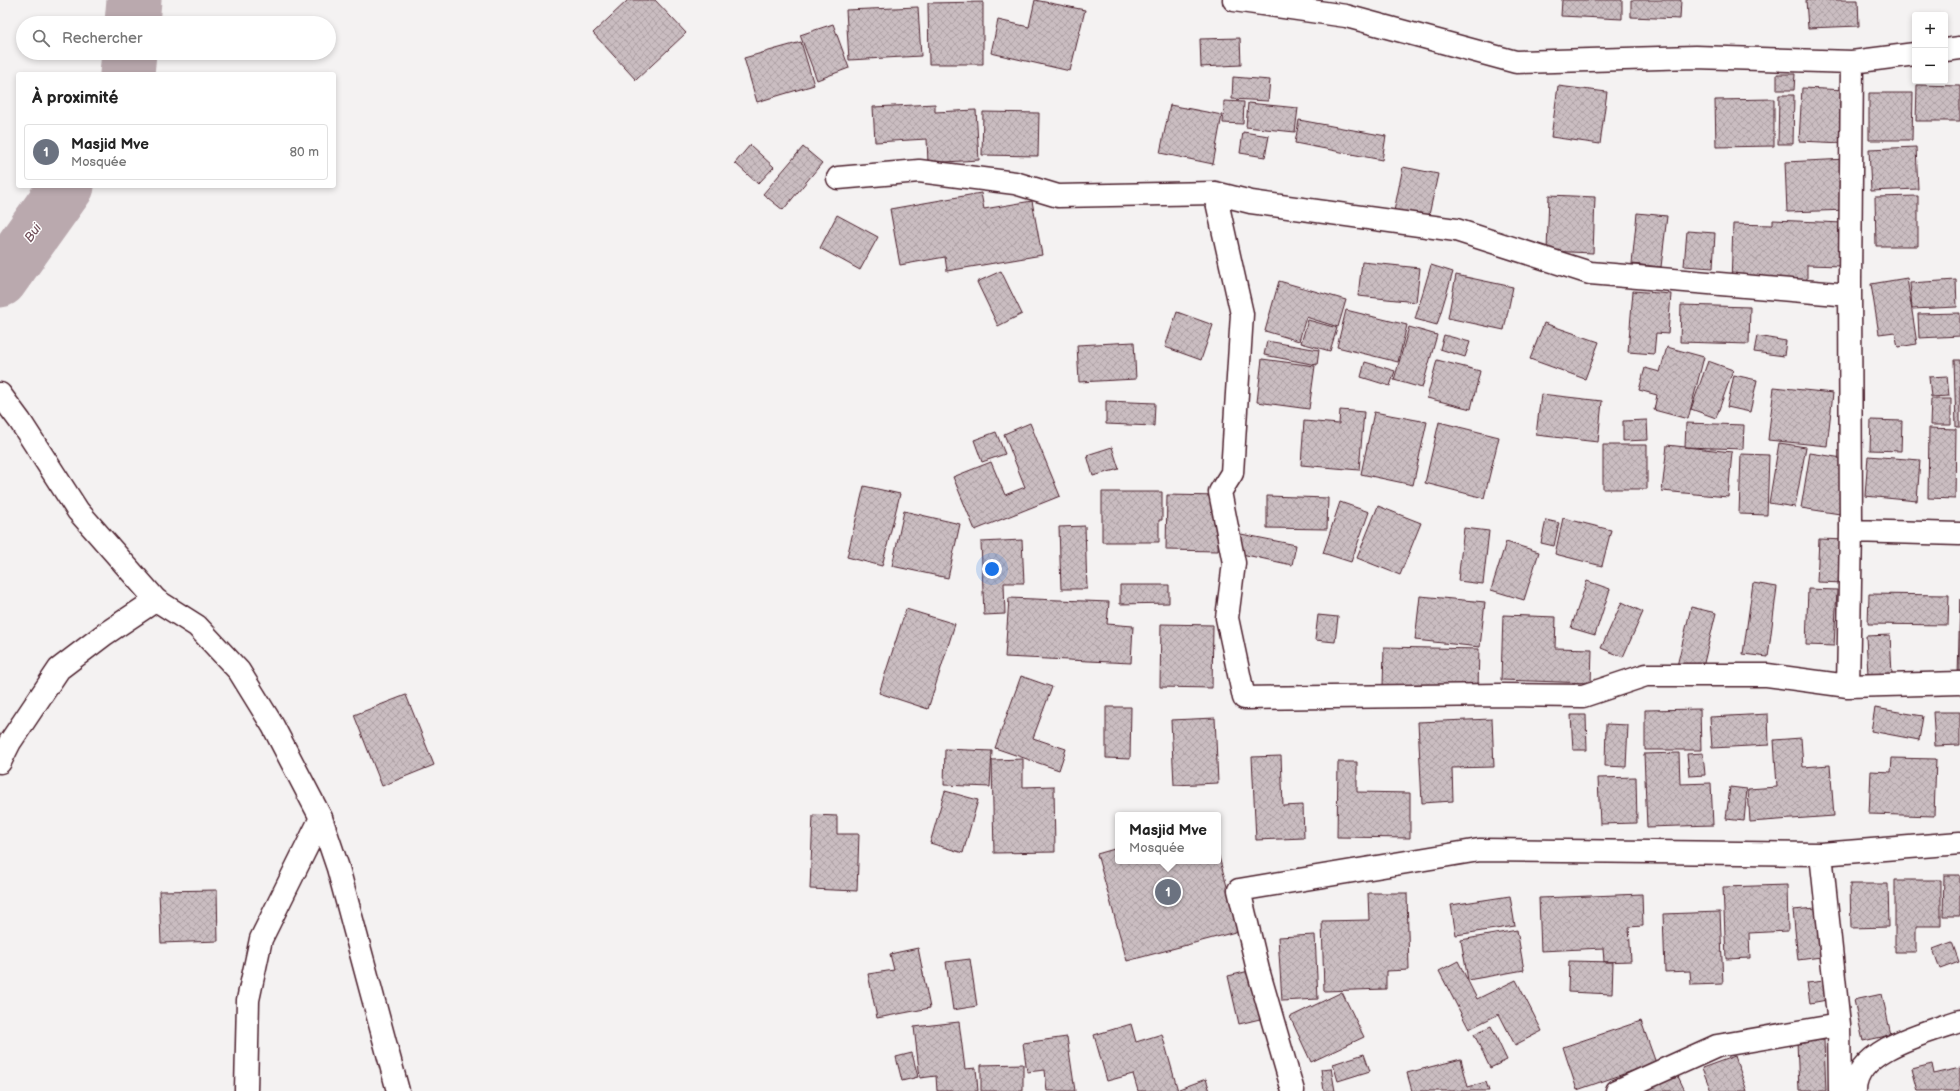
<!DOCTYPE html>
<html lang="fr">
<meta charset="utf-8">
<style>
body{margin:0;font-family:"Balsamiq Sans",sans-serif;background:#f2f2f2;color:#222}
.controls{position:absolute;right:12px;top:12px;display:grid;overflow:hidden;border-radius:4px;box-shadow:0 2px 6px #0003}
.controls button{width:36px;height:36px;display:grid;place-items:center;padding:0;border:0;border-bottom:1px solid #e0e0e0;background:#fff;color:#222;font:20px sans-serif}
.you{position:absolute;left:992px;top:569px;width:14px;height:14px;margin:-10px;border:3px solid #fff;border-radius:50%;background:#1a73e8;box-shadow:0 0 0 6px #1a73e833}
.badge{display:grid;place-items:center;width:26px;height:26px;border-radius:50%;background:#1a73e8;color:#fff;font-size:13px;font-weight:700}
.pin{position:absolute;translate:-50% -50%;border:2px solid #fff;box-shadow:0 1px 4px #0006}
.popup{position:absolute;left:1115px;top:812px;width:106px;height:52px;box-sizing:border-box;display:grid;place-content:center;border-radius:4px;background:#fff;filter:drop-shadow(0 1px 3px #0005);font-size:13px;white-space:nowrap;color:#767676}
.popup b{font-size:15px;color:#222}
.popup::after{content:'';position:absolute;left:50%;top:100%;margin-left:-8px;border:8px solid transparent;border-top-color:#fff}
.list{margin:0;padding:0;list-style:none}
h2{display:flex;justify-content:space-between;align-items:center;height:52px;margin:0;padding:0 16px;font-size:17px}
h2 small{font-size:13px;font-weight:400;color:#767676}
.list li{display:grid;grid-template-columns:26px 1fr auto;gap:12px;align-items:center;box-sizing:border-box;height:56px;margin:0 8px 8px;padding:0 8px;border:1px solid #e0e0e0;border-radius:4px}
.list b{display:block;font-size:15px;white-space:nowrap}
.list p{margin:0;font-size:13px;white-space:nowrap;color:#767676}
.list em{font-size:13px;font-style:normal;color:#767676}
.icon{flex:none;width:22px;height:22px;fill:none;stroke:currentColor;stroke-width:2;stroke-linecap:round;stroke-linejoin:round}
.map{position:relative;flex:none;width:1960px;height:1091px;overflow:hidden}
.search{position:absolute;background:#fff;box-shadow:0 2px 6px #0003;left:16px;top:16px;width:320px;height:44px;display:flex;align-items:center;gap:10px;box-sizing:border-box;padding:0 14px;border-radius:22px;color:#767676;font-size:15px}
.panel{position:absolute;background:#fff;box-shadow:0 2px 6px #0003;left:16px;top:72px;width:320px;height:116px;border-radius:4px}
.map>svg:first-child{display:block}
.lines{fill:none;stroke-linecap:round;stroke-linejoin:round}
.river{stroke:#baa9ae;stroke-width:55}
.building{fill:url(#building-cross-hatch);stroke:#4a1f2b}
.minor-casing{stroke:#4a1f2b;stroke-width:25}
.major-casing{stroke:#4a1f2b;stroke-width:25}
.minor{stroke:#fff;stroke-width:22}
.major{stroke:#fff;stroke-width:22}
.labels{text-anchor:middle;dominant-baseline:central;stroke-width:3;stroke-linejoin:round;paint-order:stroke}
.water-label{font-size:13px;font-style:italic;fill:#714f59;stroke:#fff}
</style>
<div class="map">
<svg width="1960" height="1091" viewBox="0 0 1960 1091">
<defs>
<pattern id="building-cross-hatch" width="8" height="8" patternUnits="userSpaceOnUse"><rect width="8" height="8" fill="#cabdc1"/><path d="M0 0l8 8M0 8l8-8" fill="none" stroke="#afa2a6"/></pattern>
</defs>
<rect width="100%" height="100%" fill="#f4f2f2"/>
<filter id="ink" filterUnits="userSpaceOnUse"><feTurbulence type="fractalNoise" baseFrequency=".025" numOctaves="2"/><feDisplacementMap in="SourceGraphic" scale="8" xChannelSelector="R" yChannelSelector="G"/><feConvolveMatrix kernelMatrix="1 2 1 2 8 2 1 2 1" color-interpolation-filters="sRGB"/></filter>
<g filter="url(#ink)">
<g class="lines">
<path class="river" d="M132 23 134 0
M127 74 129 53
M0 280 67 186"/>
</g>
<path class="building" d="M628 0H655L686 33 636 80 593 33Z
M1035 0 1085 10 1070 71 991 53 998 20 1029 27Z
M1562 0H1622V19L1561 16Z
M1631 0H1681L1680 19 1631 17Z
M1806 0H1858L1859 26 1808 28Z
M983 2V64H929L928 3Z
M918 7 921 56 849 60 846 10Z
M833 24 849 68 817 80 800 35Z
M1240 38 1241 65 1201 67 1200 39Z
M801 42 814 85 757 102 744 58Z
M1777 74H1795L1794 90H1777Z
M1233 77 1270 80 1268 101 1232 99Z
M1917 85 1960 86V121H1916Z
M1558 86 1607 92 1600 144 1551 137Z
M1802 88 1847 90 1844 143 1799 141Z
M1869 93H1913L1912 140H1869Z
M1779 95H1794L1793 144H1778Z
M1774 99V146L1716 147 1715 100Z
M1224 101 1244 102 1243 124 1223 123Z
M1248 103 1298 108 1295 132 1246 127Z
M935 104V112L976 110 979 160 928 163 927 139 875 142 873 107Z
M1170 105 1222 115 1213 164 1160 153Z
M983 112 1039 113 1038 156 982 155Z
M1299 120 1386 136 1382 160 1295 143Z
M1243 132 1269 136 1265 157 1240 153Z
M750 145 774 167 758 184 735 163Z
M803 147 822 163 783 210 763 194Z
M1916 147 1918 189 1871 191 1869 149Z
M1847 159 1849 210 1787 212 1785 162Z
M1403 167 1438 174 1429 215 1475 224 1471 244 1391 226Z
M981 193 984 209 1032 201 1042 255 947 271 945 257 900 265 890 209Z
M1549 195 1595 197 1593 253 1547 251Z
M1918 196V246H1876L1875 197Z
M1637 213 1667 216 1661 267 1632 264Z
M837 215 878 237 860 270 820 248Z
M1773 220 1843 223 1842 266 1807 265V287L1731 284 1733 224 1773 225Z
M1687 231 1715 233 1713 268 1684 266Z
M1362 262 1420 268 1416 302 1358 296Z
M1431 265 1453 272 1437 325 1415 319Z
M1001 271 1022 314 998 326 977 282Z
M1456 275 1513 287 1504 330 1448 318Z
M1907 278 1917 344 1898 347 1895 332 1879 334 1871 284Z
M1956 280 1957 307 1912 309 1910 283Z
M1279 281 1346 300 1338 327 1306 317 1299 341 1265 331Z
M1633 291 1671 294 1668 334 1656 333 1654 354 1628 352Z
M1681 305 1750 307 1749 344 1680 342Z
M1346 310 1407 325 1398 362 1337 347Z
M1177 312 1213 325 1201 360 1165 347Z
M1960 313V336L1919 338 1918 314Z
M1308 320 1337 328 1330 351 1301 343Z
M1544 323 1599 342 1585 379 1530 359Z
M1409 327 1437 335 1422 388 1394 380Z
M1444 335 1470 342 1465 357 1440 349Z
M1757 336 1786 341 1784 356 1754 352Z
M1267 341 1319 350 1317 365 1264 355Z
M1134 342 1136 379 1079 382 1077 345Z
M1667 347 1704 357 1688 419 1654 410 1657 395 1639 390 1645 368 1660 372Z
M1262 359 1315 366 1309 409 1257 402Z
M1437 360 1480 371 1471 409 1427 398Z
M1954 360H1960V427H1956Z
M1708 361 1733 370 1716 418 1691 409Z
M1365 362 1395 371 1390 386 1361 377Z
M1734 375 1757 380 1750 412 1727 407Z
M1947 376 1949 396 1931 397 1929 377Z
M1774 387 1833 393 1827 446 1768 440Z
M1541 394 1602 401 1598 442 1536 435Z
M1931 399H1951V425H1930Z
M1106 401 1155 403 1154 426 1106 424Z
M1340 410 1364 412 1359 470 1301 465 1304 421 1339 424Z
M1374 412 1427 422 1413 485 1361 474Z
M1647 420 1648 440 1623 441V421Z
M1871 420 1902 421 1901 451 1870 450Z
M1439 422 1499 437 1484 498 1425 483Z
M1030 423 1060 496 975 530 953 477 991 462 1005 495 1025 487 1004 434Z
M1686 423 1744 425 1743 449 1685 447Z
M1929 428 1956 429 1955 499 1928 498Z
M996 432 1005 454 982 462 974 440Z
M1779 443 1806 447 1795 507 1769 503Z
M1603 445H1647V489H1603Z
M1667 445 1732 452 1728 497 1662 491Z
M1112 447 1119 469 1093 476 1087 455Z
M1810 453 1849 459 1840 514 1801 508Z
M1741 454 1769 455 1767 515 1739 514Z
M1868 456 1920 460 1917 501 1865 496Z
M864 486 900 494 882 566 847 557Z
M1102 492H1162V520H1159V542H1102Z
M1167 495 1220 496 1218 551 1166 550Z
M1267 496 1328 498 1327 529 1267 528Z
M1340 502 1369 512 1351 562 1323 553Z
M1378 506 1421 523 1400 575 1357 558Z
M904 511 960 524 948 578 892 566Z
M1563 518 1611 530 1602 566 1555 554Z
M1546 520 1559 523 1554 546 1541 543Z
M1085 526 1087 589H1061L1059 527Z
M1464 528 1489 531 1483 584 1458 581Z
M1241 534 1296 545 1292 565 1237 553Z
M1819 539 1847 540 1845 583 1817 582Z
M1022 540 1024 583H1004L1005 614 984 615 981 542Z
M1506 542 1539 552 1524 600 1491 590Z
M1587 581 1610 589 1595 635 1571 628Z
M1753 583 1777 587 1768 657 1743 654Z
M1120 585H1169V603L1120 604Z
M1808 589 1837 590 1834 646 1806 645Z
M1869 594 1949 595 1948 625 1868 624Z
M1420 596 1485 602 1480 647 1415 640Z
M1009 598 1109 602 1107 624 1133 626 1131 663 1005 657Z
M1960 599V676H1958Z
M1622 602 1643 612 1623 657 1601 648Z
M1691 607 1716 613 1702 671 1677 666Z
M906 609 955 624 928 709 879 693Z
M1318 615 1338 617 1335 642 1315 640Z
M1503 615 1556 617 1555 648 1592 649 1591 683 1501 680Z
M1161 624 1213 625 1212 688 1160 687Z
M1890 635 1892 674 1868 675 1866 636Z
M1384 647 1479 649 1478 689 1383 687Z
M1021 676 1052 687 1033 738 1066 749 1059 770 995 748Z
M406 695 434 765 382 786 354 715Z
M1106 707H1131L1130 759 1106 758Z
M1875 708 1923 716 1919 740 1871 731Z
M1700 709 1701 750H1645V710Z
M1933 712H1960V745L1935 746Z
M1768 714 1769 745 1712 748 1710 717Z
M1571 715H1586L1587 750H1573Z
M1215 718 1218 783 1174 785 1171 720Z
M1492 719 1494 767 1452 768 1453 801 1422 803 1418 722Z
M1606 724 1628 725 1626 767 1605 766Z
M1801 738 1803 767 1830 765 1834 816 1750 822 1748 789 1777 787 1774 740Z
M945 749 992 751 990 787 944 785Z
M1679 753 1680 784 1711 783 1713 825 1647 827 1644 754Z
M1703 753 1705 775 1689 776 1687 754Z
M1281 756 1283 806 1303 805 1304 838 1256 840 1252 757Z
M1892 758 1936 759 1934 816 1869 814 1871 771 1891 772Z
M1023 759V787L1054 786 1055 852 994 853 992 760Z
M1338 762H1357V792L1410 793V838L1337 837Z
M1636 777 1637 823 1600 824 1598 778Z
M1730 787 1747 789 1744 821 1726 819Z
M945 791 978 800 963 853 930 843Z
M813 815 837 816V834H859L857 891 810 889Z
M1118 848V861H1218V853L1239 931 1127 961 1097 854Z
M1944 875H1960V916H1943Z
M1895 880H1941V926H1916V952H1895Z
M1850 884H1888L1889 927 1851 928Z
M1787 885 1788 931 1749 933 1750 958 1726 959 1723 887Z
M217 890 218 941 161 943 159 891Z
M1368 893H1407L1409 970 1386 971V989L1324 991 1322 921 1369 920Z
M1642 894 1643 926 1629 927 1631 961 1604 962 1603 948 1541 951 1539 898Z
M1510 896 1515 926 1456 935 1451 905Z
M1816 908 1821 957 1798 960 1793 910Z
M1720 912 1723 984 1691 985 1690 971 1665 972 1663 914Z
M1517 930 1524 970 1468 980 1461 940Z
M1315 935 1318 999 1282 1001 1278 937Z
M1952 942 1959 962 1940 969 1933 949Z
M918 948 930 1008 877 1018 868 974 894 970 890 954Z
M970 959 977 1006 953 1010 946 962Z
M1458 961 1477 999 1516 980 1542 1031 1515 1045 1499 1014 1469 1029 1439 971Z
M1569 961 1613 962 1612 994 1568 992Z
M1249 971 1260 1019 1239 1024 1228 976Z
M1824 981 1827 1000 1810 1003 1807 983Z
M1342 992 1364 1037 1311 1062 1290 1017Z
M1882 994 1891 1035 1863 1041 1854 1000Z
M1641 1021 1656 1063 1577 1090 1563 1047Z
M959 1022 965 1069 976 1068 978 1091H937L936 1076 920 1078 914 1027Z
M1131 1024 1136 1042 1162 1034 1178 1091H1138L1133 1074 1107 1081 1094 1035Z
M1491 1026 1507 1060 1490 1068 1474 1034Z
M1067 1037 1075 1091H1047L1045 1070 1027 1072 1023 1043Z
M1824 1040 1826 1091H1799L1797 1041Z
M912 1053 918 1077 902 1081 896 1057Z
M1364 1054 1370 1071 1338 1081 1333 1064Z
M1735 1056 1747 1091H1711L1702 1068Z
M1461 1059 1468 1087 1486 1082 1489 1091H1412L1407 1073Z
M1023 1064V1091H981V1065Z
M1932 1064 1934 1074 1960 1068V1091H1918L1912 1069Z
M1331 1068 1335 1091H1324L1321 1069Z
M1676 1072 1685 1091H1632Z
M1206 1079 1210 1091H1180L1179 1089Z"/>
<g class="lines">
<g class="minor-casing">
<path id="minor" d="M1234 0 1346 16 1516 62 1695 57 1852 62 1915 54
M1945 50 1960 48
M838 178 919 171 1015 183 1058 196 1215 193 1251 202 1456 230 1590 273 1850 295
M1215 193 1242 314 1232 473 1220 492 1234 563 1227 618 1244 698 1502 695 1583 696 1646 675H1767L1848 686 1960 683
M0 394 20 421 78 511 156 600
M1851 531 1960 534
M1848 686 1851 531 1850 282 1852 62
M1821 854 1839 1025 1840 1091
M246 1091 248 1000 261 939 321 818
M1293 1091 1258 970 1239 890 1479 850 1821 854 1960 843
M1617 1091 1717 1046 1839 1025
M1855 1091C1855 1049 1928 1032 1960 1021"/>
</g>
<g class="major-casing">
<path id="major" d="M0 762 10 742 59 669 105 634 156 600 197 626 239 671 273 726 321 818 338 868 398 1091"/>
</g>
<use href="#minor" class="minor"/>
<use href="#major" class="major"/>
</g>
</g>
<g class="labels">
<g class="water-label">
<text transform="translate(33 233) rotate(-54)">Bui</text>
</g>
</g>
</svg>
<div class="controls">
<button>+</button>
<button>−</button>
</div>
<div class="you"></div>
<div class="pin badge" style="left:1168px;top:892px;background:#6b7280">1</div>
<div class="popup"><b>Masjid Mve</b>Mosquée</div>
<div class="search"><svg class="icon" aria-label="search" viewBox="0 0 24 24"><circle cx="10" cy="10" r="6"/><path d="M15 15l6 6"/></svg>Rechercher</div>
<section class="panel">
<h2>À proximité<small></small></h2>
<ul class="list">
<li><span class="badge" style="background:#6b7280">1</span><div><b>Masjid Mve</b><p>Mosquée</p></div><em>80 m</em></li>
</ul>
</section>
</div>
